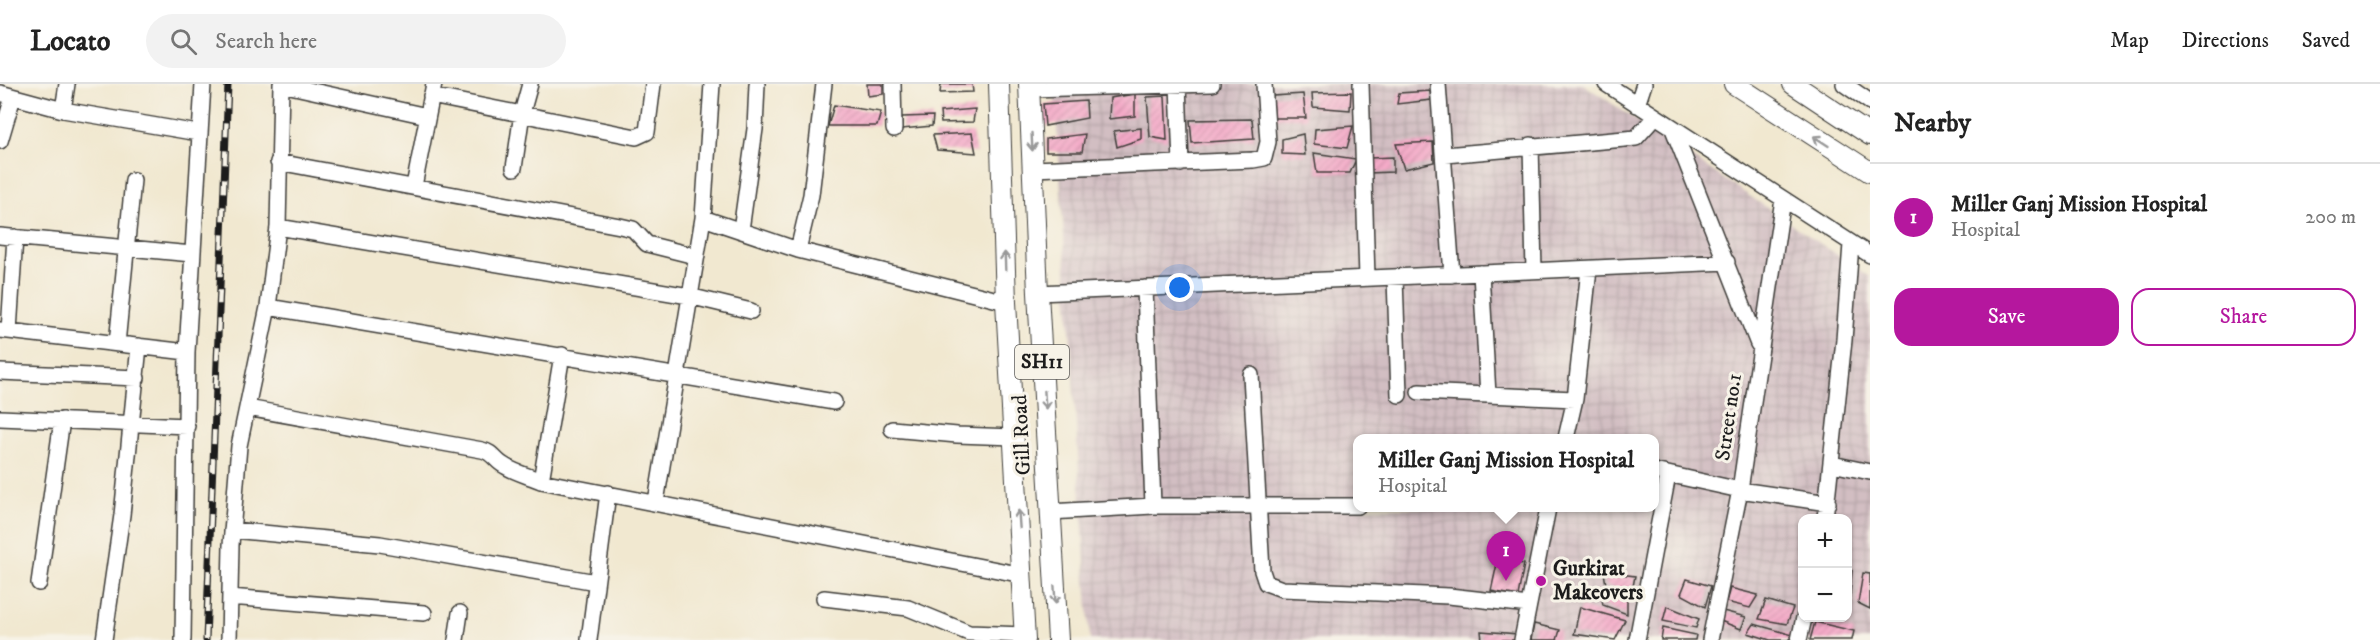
<!DOCTYPE html>
<meta charset="utf-8">
<style>
body{margin:0;font-family:"IM FELL DW Pica",serif;background:#f2f2f2;color:#222}
.controls{position:absolute;right:18px;bottom:18px;display:grid;overflow:hidden;border-radius:12px;box-shadow:0 2px 4px #0004}
.controls button{width:54px;height:54px;display:grid;place-items:center;padding:0;border:0;border-bottom:2px solid #e0e0e0;background:#fff;color:#222;font:30px sans-serif}
.you{position:absolute;left:1180px;top:204px;width:21px;height:21px;margin:-15px;border:4px solid #fff;border-radius:50%;background:#1a73e8;box-shadow:0 0 0 9px #1a73e833}
.badge{display:grid;place-items:center;width:39px;height:39px;border-radius:50%;background:#b5179e;color:#fff;font-size:20px;font-weight:700}
.pin{position:absolute;translate:-50% -50px;filter:drop-shadow(0 2px 3px #0008)}
.pin::after{content:'';position:absolute;top:32px;width:21px;height:18px;background:inherit;clip-path:polygon(0 0,100% 0,50% 100%)}
.popup{position:absolute;left:1353px;top:350px;width:306px;height:78px;box-sizing:border-box;display:grid;place-content:center;border-radius:12px;background:#fff;filter:drop-shadow(0 2px 4px #0005);font-size:20px;white-space:nowrap;color:#767676}
.popup b{font-size:22px;color:#222}
.popup::after{content:'';position:absolute;left:50%;top:100%;margin-left:-12px;border:12px solid transparent;border-top-color:#fff}
.list{margin:0;padding:0;list-style:none}
h2{display:flex;justify-content:space-between;align-items:center;height:78px;margin:0;padding:0 24px;font-size:26px}
h2 small{font-size:20px;font-weight:400;color:#767676}
.list li{display:grid;grid-template-columns:39px 1fr auto;gap:18px;align-items:center;box-sizing:border-box;height:108px;padding:0 24px;border-top:2px solid #e0e0e0}
.list b{display:block;font-size:22px;white-space:nowrap}
.list p{margin:0;font-size:20px;white-space:nowrap;color:#767676}
.list em{font-size:20px;font-style:normal;color:#767676}
.actions{display:flex;gap:12px;padding:18px 24px}
.actions a{flex:1;padding:14px 0;border:2px solid #b5179e;border-radius:18px;text-align:center;font-size:21px;color:#b5179e}
.actions .main{background:#b5179e;color:#fff}
.icon{flex:none;width:33px;height:33px;fill:none;stroke:currentColor;stroke-width:2;stroke-linecap:round;stroke-linejoin:round}
.map{position:relative;flex:none;width:1870px;height:556px;overflow:hidden}
header{display:flex;align-items:center;gap:36px;box-sizing:border-box;height:84px;padding:0 30px;background:#fff;border-bottom:2px solid #e0e0e0}
header strong{font-size:28px}
nav{display:flex;gap:33px;margin-inline-start:auto;font-size:21px}
.search{width:420px;height:54px;background:#f2f2f2;display:flex;align-items:center;gap:15px;box-sizing:border-box;padding:0 21px;border-radius:33px;color:#767676;font-size:22px}
main{display:flex}
aside{flex:1;background:#fff}
.map>svg:first-child{display:block}
.industrial{fill:url(#industrial-grid);fill-rule:evenodd}
.building{fill:url(#building-hatch)}
.lines{fill:none;stroke-linecap:round;stroke-linejoin:round}
.minor-casing{stroke:#3c3b37;stroke-width:18}
.major-casing{stroke:#3c3b37;stroke-width:22}
.minor{stroke:#fff;stroke-width:15}
.major{stroke:#fff;stroke-width:20}
.rail-casing{stroke:#1c1c1c;stroke-width:7}
.rail{stroke:#f7f3e8;stroke-width:4.5;stroke-dasharray:14;stroke-linecap:butt}
.oneway{stroke:#999}
.poi-dot{fill:#b5179e;stroke:#f7f3e8;stroke-width:2}
.labels{text-anchor:middle;dominant-baseline:central;stroke-width:6;stroke-linejoin:round;paint-order:stroke}
.shield{fill:#f7f3e8;stroke:#5e5c59;stroke-width:1.5}
.shield-label{font-size:20px;font-weight:bold;fill:#1c1c1c}
.street-label{font-size:21px;fill:#1c1c1c;stroke:#f7f3e8}
.poi-label{font-size:21px;font-weight:bold;fill:#1c1c1c;stroke:#f7f3e8;text-anchor:start}
</style>
<header>
<strong>Locato</strong>
<div class="search"><svg class="icon" aria-label="search" viewBox="0 0 24 24"><circle cx="10" cy="10" r="6"/><path d="M15 15l6 6"/></svg>Search here</div>
<nav><a>Map</a><a>Directions</a><a>Saved</a></nav>
</header>
<main>
<div class="map">
<svg width="1870" height="556" viewBox="0 0 1870 556">
<defs>
<pattern id="industrial-grid" width="8" height="8" patternUnits="userSpaceOnUse" patternTransform="scale(1.5)"><rect width="8" height="8" fill="#d2bec2"/><path d="M0 4h8M4 0v8" fill="none" stroke="#b4a3a6"/></pattern>
<pattern id="building-hatch" width="6" height="6" patternUnits="userSpaceOnUse" patternTransform="scale(1.5)"><rect width="6" height="6" fill="#f4aac8"/><path d="M-1 1l2-2M0 6l6-6M5 7l2-2" fill="none" stroke="#d192ab"/></pattern>
</defs>
<rect width="100%" height="100%" fill="#f7f3e8"/>
<filter id="ink" filterUnits="userSpaceOnUse"><feTurbulence type="fractalNoise" baseFrequency=".0167" numOctaves="2"/><feDisplacementMap in="SourceGraphic" scale="12" xChannelSelector="R" yChannelSelector="G"/><feConvolveMatrix kernelMatrix="1 2 1 2 8 2 1 2 1" color-interpolation-filters="sRGB"/></filter>
<filter id="wash" filterUnits="userSpaceOnUse"><feTurbulence type="fractalNoise" baseFrequency=".008" numOctaves="4" result="noise"/><feDisplacementMap in="SourceGraphic" scale="24" xChannelSelector="R" yChannelSelector="G"/><feGaussianBlur stdDeviation="1.35" result="paint"/><feColorMatrix in="noise" values="0 0 0 0 0 0 0 0 0 0 0 0 0 0 0 0 0 1.4 0 .05"/><feComposite in="paint" operator="in"/></filter>
<g filter="url(#wash)">
<rect width="100%" height="100%" fill="#f1e8d0"/>
<path class="industrial" d="M1054 0H1583L1870 193V556H1090ZM1358 354H1654V424H1358ZM1802 434H1848V534H1802Z"/>
<g id="blocks">
<path class="building" d="M867 0H883V10L868 12Z
M941 0H972L973 8 940 9Z
M1430 7 1431 16 1397 20 1399 9Z
M1351 8 1350 26 1313 23 1312 9Z
M1135 10V32L1109 35 1110 14Z
M1303 10 1306 34H1274L1273 12Z
M1165 12 1167 56 1150 53 1147 13Z
M1086 17 1087 34 1045 42 1043 20Z
M834 21 881 28 877 42H828Z
M975 25 973 38 941 39 940 28Z
M933 32 932 42 902 45V33Z
M1252 35 1254 55 1192 59 1190 36Z
M1353 42 1347 64 1314 60 1315 45Z
M1141 44V55L1117 63 1114 47Z
M972 49 976 69 937 66 933 51Z
M1085 50 1082 68H1046V55Z
M1303 50 1305 71 1282 70V55Z
M1433 58 1434 78 1404 85 1396 60Z
M1314 69 1356 75 1350 89H1317Z
M1393 73V88L1368 89 1370 74Z
M1498 475 1524 480 1518 512 1491 507Z
M1848 486H1852L1849 523 1848 522Z
M1604 488 1635 492 1632 508 1606 501Z
M1863 489 1870 490V525L1858 519Z
M1687 495 1711 502 1705 523 1681 510Z
M1730 504 1758 511 1750 524 1726 518Z
M1601 509 1627 513V530L1603 521Z
M1766 516 1793 524 1787 540 1759 535Z
M1667 522 1699 535 1696 544 1663 537Z
M1580 523 1625 536 1615 556 1574 550Z
M1723 527 1746 533 1741 545 1718 536Z
M1815 538 1854 547 1852 556H1810Z
M1534 540 1560 546 1557 556H1531Z
M1754 540 1793 551 1788 556H1770L1748 549Z
M1663 544 1696 551 1695 556H1661Z
M1481 547 1518 550 1515 556H1482Z"/>
</g>
</g>
<g filter="url(#ink)">
<use href="#blocks" fill-opacity="0" stroke="#3c3b37" stroke-width="1.5"/>
<g class="lines">
<g class="minor-casing">
<path id="minor" d="M281 0 427 32
M893 0 894 45
M1178 0 1181 80
M1361 0 1367 194
M1438 0 1452 191
M1606 0 1870 171
M1844 0 1870 18
M1030 5 1212 0
M0 9 63 26 198 49
M431 12 636 53 647 48 653 0
M1637 21 1644 0
M63 26 67 0
M1673 45 1758 260
M0 57 13 13
M1531 61 1534 187
M1445 71 1636 54 1655 33
M278 78 620 142 633 145 647 160 695 172
M514 84 522 29 530 0
M1033 85 1253 76 1264 74 1268 58 1264 0
M414 102 434 0
M703 134 798 166 1006 218
M278 143 689 212 751 227
M741 146 755 45 757 0
M0 152 192 170
M798 166 811 111 824 0
M1481 189 1488 311
M1395 194 1399 311
M1145 204 1153 422
M1038 209 1727 178
M268 223 834 318
M0 246 187 268
M9 247 15 153
M117 260 133 96
M0 288 137 294
M1251 291 1262 487 1266 499 1282 505 1449 512 1529 521
M1419 308 1575 315
M247 324 482 366C493 368 495 377 505 382 516 389 529 392 541 397L1023 491
M0 334 187 342
M892 345 957 351 1014 353
M1566 354 1575 315 1589 185
M1832 380 1870 388
M1654 387 1740 406 1828 419
M541 397 562 271
M656 418 703 134 712 0
M1050 428 1153 422H1358
M1825 434 1844 256 1851 160
M232 446 380 460 596 498
M39 499 62 336
M230 513 424 529
M824 514 908 524 969 549 1025 551
M104 556 122 431 139 262
M183 556 187 268 203 0
M229 556 231 461 239 362 268 223 278 143 281 0
M456 556 460 529
M589 556 608 409
M1522 556 1548 424
M1637 556 1668 391
M1710 556 1740 406 1783 115
M1799 556 1804 534"/>
</g>
<g class="major-casing">
<path id="major" d="M999 0 1006 218 1025 556
M1029 0 1038 209 1058 556
M1734 0 1870 88
M1793 0 1870 51"/>
</g>
<use href="#minor" class="minor"/>
<use href="#major" class="major"/>
<g class="rail-casing">
<path id="rail" d="M206 556 228 0"/>
</g>
<use href="#rail" class="rail"/>
</g>
<defs><path id="oneway-shaft" d="M-6 0H5M1.5-3L5.5 0L1.5 3" fill="none" stroke-width="1.6" stroke-linecap="round" stroke-linejoin="round" transform="scale(1.5)"/></defs>
<g class="oneway">
<use href="#oneway-shaft" transform="translate(1821 57) rotate(-147)"/>
<use href="#oneway-shaft" transform="translate(1032 58) rotate(87)"/>
<use href="#oneway-shaft" transform="translate(1005 177) rotate(-92)"/>
<use href="#oneway-shaft" transform="translate(1045 316) rotate(86)"/>
<use href="#oneway-shaft" transform="translate(1019 435) rotate(-94)"/>
<use href="#oneway-shaft" transform="translate(1055 511) rotate(86)"/>
</g>
</g>
<circle class="poi-dot" cx="1541" cy="497" r="6"/>
<g class="labels">
<rect class="shield" x="1015" y="261" width="54" height="34" rx="4.5"/>
<g class="shield-label">
<text x="1042" y="278">SH11</text>
</g>
<g class="street-label">
<text transform="translate(1729 333) rotate(-82)">Street no.1</text>
<text transform="translate(1022 351) rotate(-93)">Gill Road</text>
</g>
<g class="poi-label">
<text x="1553" y="485">Gurkirat<tspan x="1553" dy="24">Makeovers</tspan></text>
</g>
</g>
</svg>
<div class="controls">
<button>+</button>
<button>−</button>
</div>
<div class="you"></div>
<div class="pin badge" style="left:1506px;top:497px">1</div>
<div class="popup"><b>Miller Ganj Mission Hospital</b>Hospital</div>
</div>
<aside>
<h2>Nearby<small></small></h2>
<ul class="list">
<li><span class="badge">1</span><div><b>Miller Ganj Mission Hospital</b><p>Hospital</p></div><em>200 m</em></li>
</ul>
<div class="actions"><a class="main">Save</a><a>Share</a></div>
</aside>
</main>
